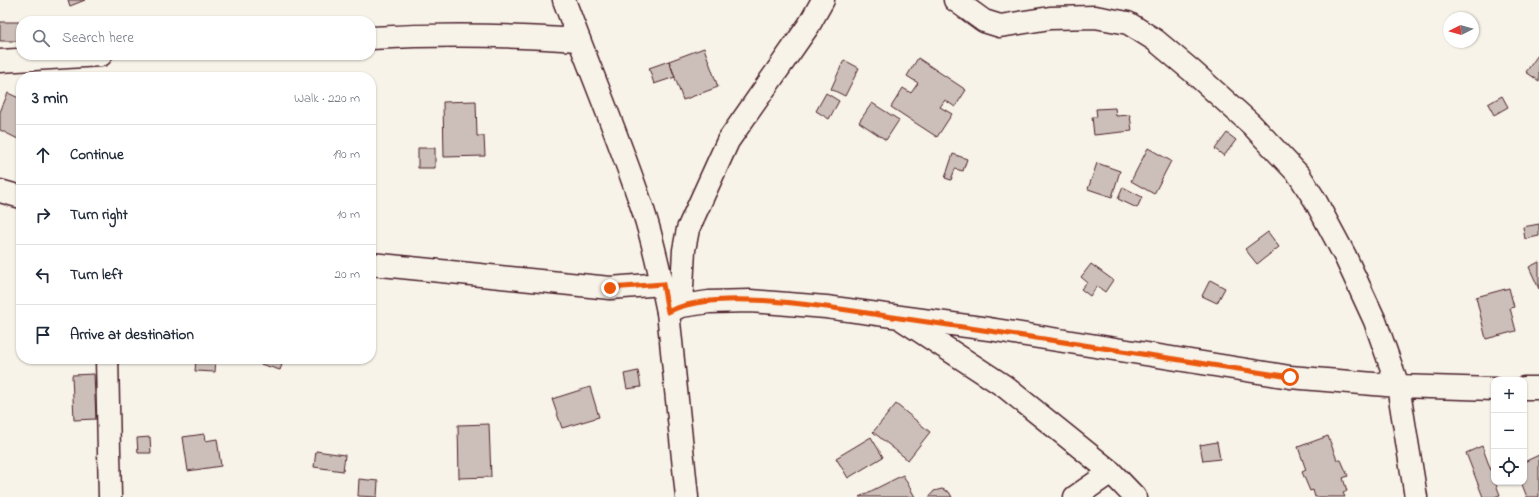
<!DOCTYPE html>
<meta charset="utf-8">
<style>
body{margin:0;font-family:"Indie Flower",sans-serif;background:#f2f2f3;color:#1f2937}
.controls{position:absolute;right:12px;bottom:12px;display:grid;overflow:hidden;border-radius:8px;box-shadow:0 1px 3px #0004}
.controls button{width:36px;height:36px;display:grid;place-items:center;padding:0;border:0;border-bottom:1px solid #e0e1e3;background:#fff;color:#1f2937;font:20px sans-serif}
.compass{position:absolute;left:1443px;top:12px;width:36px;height:36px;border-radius:50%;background:#fff;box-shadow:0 1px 3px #0004;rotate:264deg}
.stop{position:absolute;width:12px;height:12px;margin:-9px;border:3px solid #ea580c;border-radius:50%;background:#fff}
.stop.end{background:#ea580c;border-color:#fff;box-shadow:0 1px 4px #0008}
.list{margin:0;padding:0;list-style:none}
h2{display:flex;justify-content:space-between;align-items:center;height:52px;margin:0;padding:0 16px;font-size:17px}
h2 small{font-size:13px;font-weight:400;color:#747a83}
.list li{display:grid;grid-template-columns:26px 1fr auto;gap:12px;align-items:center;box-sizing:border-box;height:60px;padding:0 16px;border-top:1px solid #e0e1e3}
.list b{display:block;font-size:15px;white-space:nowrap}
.list em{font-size:13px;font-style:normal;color:#747a83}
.icon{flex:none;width:22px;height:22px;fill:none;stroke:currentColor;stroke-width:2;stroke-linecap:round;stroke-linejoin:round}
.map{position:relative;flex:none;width:1539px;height:497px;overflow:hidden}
.search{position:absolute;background:#fff;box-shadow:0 1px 3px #0004;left:16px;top:16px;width:360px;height:44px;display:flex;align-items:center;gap:10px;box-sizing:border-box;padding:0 14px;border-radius:16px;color:#747a83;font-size:15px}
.panel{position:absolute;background:#fff;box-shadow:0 1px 3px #0004;left:16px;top:72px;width:360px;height:292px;border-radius:16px}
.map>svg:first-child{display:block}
.building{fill:#ccbfb9;stroke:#4a1f2b}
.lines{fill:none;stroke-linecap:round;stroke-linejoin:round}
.minor-casing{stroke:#4a1f2b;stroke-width:25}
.tertiary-casing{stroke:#4a1f2b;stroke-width:25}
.minor{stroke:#f7f3e8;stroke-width:22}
.tertiary{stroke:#f7f3e8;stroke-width:22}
.route{stroke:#ea580c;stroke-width:5}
</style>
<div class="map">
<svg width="1539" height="497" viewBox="0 0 1539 497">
<rect width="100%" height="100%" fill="#f7f3e8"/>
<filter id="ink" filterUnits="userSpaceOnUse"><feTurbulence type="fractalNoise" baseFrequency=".025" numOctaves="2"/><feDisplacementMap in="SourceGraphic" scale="8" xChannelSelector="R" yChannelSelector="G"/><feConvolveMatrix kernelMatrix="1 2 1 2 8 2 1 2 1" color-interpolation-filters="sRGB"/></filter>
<g filter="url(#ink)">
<path class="building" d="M68 0H85L70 6Z
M0 22H19L20 41H0Z
M704 48 718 87 683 100 669 61Z
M1538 55H1539V81L1526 72Z
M918 58 966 90 955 107 945 100 940 107 952 114 937 137 891 107 903 88 911 93 918 83 907 76Z
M844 60 859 68 845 96 831 89Z
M669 61 675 77 654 84 649 68Z
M8 93 21 99V136L18 139 0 130V112Z
M826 93 839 101 829 119 816 111Z
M1502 96 1508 107 1494 115 1488 104Z
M476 101 477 136H484L485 156 444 157 443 102Z
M872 103 899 120 886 140 859 122Z
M1115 108 1116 116 1130 115 1132 131 1094 135 1092 117H1097L1096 109Z
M1227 133 1236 140 1224 156 1215 149Z
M418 148H435V168H418Z
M1148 148 1171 161 1154 194 1131 181Z
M953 154 967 159 963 171 955 169 951 180 945 178Z
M1097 163 1120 171 1112 197 1088 189Z
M1123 187 1142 197 1137 208 1118 199Z
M1539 224V236L1525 239 1523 227Z
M1268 232 1279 247 1257 264 1245 249Z
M1539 262V289L1529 267Z
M1091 264 1113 280 1105 292 1097 286 1090 296 1081 289 1087 282 1081 277Z
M1210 280 1225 288 1217 303 1202 296Z
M1509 288 1514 307 1510 308 1516 331 1486 339 1476 297Z
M196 359H216L215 372 195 371Z
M244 359H284L280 370Z
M638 371 641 387 627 389 624 374Z
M94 374 96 419 74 420 72 375Z
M590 387 599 417 562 428 552 399Z
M896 404 930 432 908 460 873 432Z
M489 424 491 477 459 478 458 425Z
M204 434 205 441 217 439 221 466 188 471 183 437Z
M1328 436 1337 460H1341L1348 476 1343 478 1347 491 1343 493 1345 497H1315L1313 490 1310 491 1302 472 1306 470 1298 447Z
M150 437 151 453H138L137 438Z
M871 437 883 457 848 478 836 458Z
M1217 442 1220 459 1203 461 1200 445Z
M1482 446 1500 495 1494 497H1483L1466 453Z
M316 451 345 455 343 471 314 467Z
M1539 455V497H1527L1521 482H1524V462Z
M903 475 915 497H859Z
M359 479 378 481 377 497 358 496Z
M942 489 949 492 952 497H929L934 491Z"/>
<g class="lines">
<g class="minor-casing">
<path id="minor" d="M955 0 984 21 1000 26 1050 18 1095 17 1128 23 1155 40 1192 71 1251 124 1299 175 1315 200 1345 256 1375 321 1398 386 1416 497
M371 38C440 34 510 35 579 40
M0 61 101 55
M0 191 21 197
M371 264 610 288 663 284
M681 306 684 250 688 229 728 141 809 25 823 0
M668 312 681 306 709 302 750 301 826 307 989 329 1290 377 1398 386 1494 389
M903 320 1004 386 1111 472 1135 497
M107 359 110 497
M1524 388H1539
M1075 497 1111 472"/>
</g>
<g class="tertiary-casing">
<path id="tertiary" d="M564 0C590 70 619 138 643 210 654 243 661 278 668 312L687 497"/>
</g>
<use href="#minor" class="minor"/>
<use href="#tertiary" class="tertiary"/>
</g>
</g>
<g class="lines" filter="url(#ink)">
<path class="route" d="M610 288 663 284 668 312C718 285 843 310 899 318 1030 336 1160 357 1290 377"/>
</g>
</svg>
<div class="controls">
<button>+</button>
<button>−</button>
<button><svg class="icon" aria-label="locate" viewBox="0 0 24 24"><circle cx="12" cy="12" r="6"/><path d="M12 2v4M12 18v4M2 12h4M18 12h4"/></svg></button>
</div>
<svg class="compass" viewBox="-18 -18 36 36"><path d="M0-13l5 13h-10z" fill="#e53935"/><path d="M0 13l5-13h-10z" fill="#747a83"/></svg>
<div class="stop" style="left:1290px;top:377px"></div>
<div class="stop end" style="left:610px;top:288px"></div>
<div class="search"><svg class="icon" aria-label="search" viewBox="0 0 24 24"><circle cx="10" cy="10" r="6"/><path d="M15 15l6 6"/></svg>Search here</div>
<section class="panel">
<h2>3 min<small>Walk · 220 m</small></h2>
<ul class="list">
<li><svg class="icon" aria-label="ahead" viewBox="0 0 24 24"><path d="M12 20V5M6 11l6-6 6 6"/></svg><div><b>Continue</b></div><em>190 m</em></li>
<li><svg class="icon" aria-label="right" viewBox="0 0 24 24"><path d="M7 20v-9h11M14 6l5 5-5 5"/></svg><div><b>Turn right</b></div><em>10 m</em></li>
<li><svg class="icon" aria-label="left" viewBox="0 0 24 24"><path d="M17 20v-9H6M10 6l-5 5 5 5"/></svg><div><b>Turn left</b></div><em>20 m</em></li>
<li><svg class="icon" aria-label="arrive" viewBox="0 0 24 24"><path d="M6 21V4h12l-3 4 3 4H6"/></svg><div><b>Arrive at destination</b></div></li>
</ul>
</section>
</div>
